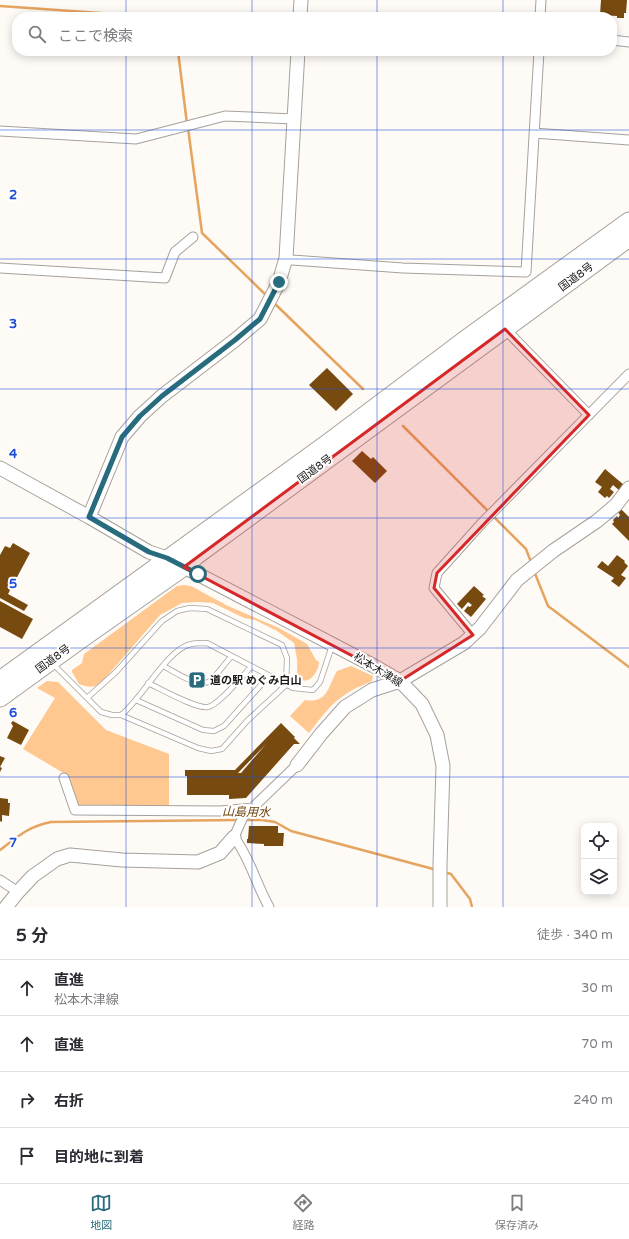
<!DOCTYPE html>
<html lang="ja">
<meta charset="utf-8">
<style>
body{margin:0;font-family:"Varela Round","Noto Sans JP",sans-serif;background:#f7f7f7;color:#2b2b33}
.controls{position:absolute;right:12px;bottom:12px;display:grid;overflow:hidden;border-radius:8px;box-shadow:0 2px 10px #0003}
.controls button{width:36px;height:36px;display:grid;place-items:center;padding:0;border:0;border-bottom:1px solid #e1e1e2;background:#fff;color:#2b2b33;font:20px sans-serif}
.stop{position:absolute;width:12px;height:12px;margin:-9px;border:3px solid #276b7c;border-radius:50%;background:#fff}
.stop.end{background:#276b7c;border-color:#fff;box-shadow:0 1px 4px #0008}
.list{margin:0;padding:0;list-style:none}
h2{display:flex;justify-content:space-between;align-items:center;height:52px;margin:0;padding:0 16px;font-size:17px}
h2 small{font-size:13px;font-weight:400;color:#7c7c81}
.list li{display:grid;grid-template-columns:26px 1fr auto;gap:12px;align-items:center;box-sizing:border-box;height:56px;padding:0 16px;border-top:1px solid #e1e1e2}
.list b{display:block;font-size:15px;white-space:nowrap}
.list p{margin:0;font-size:13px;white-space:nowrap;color:#7c7c81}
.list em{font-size:13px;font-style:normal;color:#7c7c81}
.icon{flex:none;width:22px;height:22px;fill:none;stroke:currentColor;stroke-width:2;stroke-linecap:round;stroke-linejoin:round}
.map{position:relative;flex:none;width:629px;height:907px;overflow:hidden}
.search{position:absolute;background:#fff;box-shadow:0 2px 10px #0003;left:12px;right:12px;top:12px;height:44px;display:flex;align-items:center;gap:10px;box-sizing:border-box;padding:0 14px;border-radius:16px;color:#7c7c81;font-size:15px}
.sheet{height:276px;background:#fff}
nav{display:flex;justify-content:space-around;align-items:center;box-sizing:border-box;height:56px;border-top:1px solid #e1e1e2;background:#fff;font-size:11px;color:#7c7c81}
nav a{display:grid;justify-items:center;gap:2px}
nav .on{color:#276b7c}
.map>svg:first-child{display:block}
.green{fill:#ffc891}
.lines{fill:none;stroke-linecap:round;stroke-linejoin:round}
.stream{stroke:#e5a45f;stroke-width:2.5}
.building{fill:#774a0f;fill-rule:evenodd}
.lane-casing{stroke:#a6a19c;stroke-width:6}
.street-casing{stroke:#a6a19c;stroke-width:11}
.secondary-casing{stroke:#a6a19c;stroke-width:15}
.highway-casing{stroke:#a6a19c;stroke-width:19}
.lane{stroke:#fff;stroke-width:4.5}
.street{stroke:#fff;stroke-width:9}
.secondary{stroke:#fff;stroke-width:13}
.highway{stroke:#fff;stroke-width:17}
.route{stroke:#276b7c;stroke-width:5}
.marked{fill:#d62828;fill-opacity:0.2;stroke:#d62828;stroke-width:3;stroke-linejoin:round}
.grid{fill:none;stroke:#1d4ed8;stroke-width:1;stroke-opacity:0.55}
.labels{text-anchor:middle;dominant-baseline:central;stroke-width:4;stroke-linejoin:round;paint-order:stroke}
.street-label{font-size:11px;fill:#1a1816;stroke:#fff}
.poi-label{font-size:11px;font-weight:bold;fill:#1a1816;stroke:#fff;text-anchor:start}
.water-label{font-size:12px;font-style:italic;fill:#6f440e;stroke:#fff}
.grid-label{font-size:13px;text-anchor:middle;font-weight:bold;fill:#1d4ed8;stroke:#fff;stroke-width:4;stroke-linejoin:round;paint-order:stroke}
</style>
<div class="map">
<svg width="629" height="907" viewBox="0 0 629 907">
<rect width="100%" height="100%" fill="#fefaf5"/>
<path class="green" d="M184 585 191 586 228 606 279 628 307 644 316 660 319 662C319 673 305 690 298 674 296 670 298 664 297 659 296 654 295 648 294 643L277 631 255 620 244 618 213 603 198 602 182 603 160 615 102 682C94 689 88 687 79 684L72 672V670L82 663 84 654 177 586Z
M351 666 373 676 372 681C364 685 354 688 346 694 331 703 320 719 309 733L290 716 305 700C328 704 328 686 337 671Z
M47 681 58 682 106 730 169 754V807H81L76 804 65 774 23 749 55 698 37 688Z"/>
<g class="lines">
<path class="stream" d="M0 6 157 17
M178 51 187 124
M188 128 202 233 268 297
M273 302 363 389
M403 426 489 512
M493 516 526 549 531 562
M534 571 548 606 629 667
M244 820H262L275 822 291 831 437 870
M0 850C17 837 29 826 51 822L239 820
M444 872 451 874 470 899 472 907"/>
</g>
<path class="building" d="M601 0H627L626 13H624V18H617V16L600 15Z
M327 368 353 394 336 411 309 385Z
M362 451 371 459 373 457 387 471 375 483 352 461Z
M605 469 624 485 620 491 613 485 610 489 614 492 609 498 607 496 605 498 598 492 602 487 595 482Z
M620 508 629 517V541L612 524 614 522 613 520 617 516 618 518 620 515 617 511Z
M13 543 30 553 8 594 28 605 24 611 0 598V555L5 546 10 548Z
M617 555 625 561 624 562 628 566 621 575 626 578 619 587 611 581 614 578 597 567 602 561 608 566Z
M474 586 484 595 482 596 486 599 471 617 464 611 468 606 470 607 472 605 468 602 462 609 457 604Z
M0 601 33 619 22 639 0 627Z
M13 721 29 730 21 745 7 738 13 726 11 723Z
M281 723 295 737 294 738 300 744H294L246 798 229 799V795H187V776H185V770H235ZM266 744 241 773H238Z
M0 756 5 758 0 767 2 768 0 772Z
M0 798 8 799V803H10L9 816 2 815V822L0 821Z
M249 826H278V833H284L283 846H264V844L247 843V839H248Z"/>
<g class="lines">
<g class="lane-casing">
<path id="lane" d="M52 663 101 712 112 715H121C142 699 167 649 191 644 196 643 202 643 207 643L293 688 313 690 320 682 332 646
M163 666C174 671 198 689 210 681 218 674 224 664 231 657
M148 683C161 689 196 709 208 707 219 705 243 675 251 667
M87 698 116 672 162 621 177 611 190 608 207 609 282 645 287 658 286 685 247 721 222 749 211 751 198 748 121 715
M136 700 203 730 214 731 224 726 269 676"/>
</g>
<g class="street-casing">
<path id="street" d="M540 17 541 0
M612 40 629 42
M0 131 136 139 225 116 294 119
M534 133 629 140
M286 258 292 260 403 268 526 272 539 51
M0 268 165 278 175 252 193 237
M505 329 589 415
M473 635 434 588 437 573 482 523 629 374
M64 778 75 810 221 811 253 808
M0 880 18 892
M269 907C256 884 250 858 234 837L243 817 297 765"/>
</g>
<g class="secondary-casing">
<path id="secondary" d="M300 17 301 0
M0 468 89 517 149 552 167 558 374 666 400 681 422 704 437 735 443 766 440 864V907
M89 517 122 437 140 416 162 396 235 340 260 319 279 282 286 258 298 51
M297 765 321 734 345 707 372 690 400 681 464 643 480 628 517 580 553 551 597 521 616 505 629 488
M6 907 18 892 33 876 57 859 70 855 122 860 198 862 220 853 234 837"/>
</g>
<g class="highway-casing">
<path id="highway" d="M0 680 329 442 467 338 629 221
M0 698 80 640 184 567 196 556 629 238"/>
</g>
<use href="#lane" class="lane"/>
<use href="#street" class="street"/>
<use href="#secondary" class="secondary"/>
<use href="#highway" class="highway"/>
</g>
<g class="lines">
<path class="route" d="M198 574 167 558 149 552 89 517 122 437 140 416 162 396 235 340 260 319 279 282"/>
</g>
<path class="marked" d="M505 329 589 415 437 573 434 588 473 635 400 681 184 567Z"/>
<path class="grid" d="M126 0V17M252 0V17M377 0V17M503 0V17M126 51V907M252 51V907M377 51V907M503 51V907M0 130H629M0 259H629M0 389H629M0 518H629M0 648H629M0 777H629"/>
<defs>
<g id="parking-square" transform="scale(0.9)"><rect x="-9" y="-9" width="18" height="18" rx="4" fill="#276b7c" stroke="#fff"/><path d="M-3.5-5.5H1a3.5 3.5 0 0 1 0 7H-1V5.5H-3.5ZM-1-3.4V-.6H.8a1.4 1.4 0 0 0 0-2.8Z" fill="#fff"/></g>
</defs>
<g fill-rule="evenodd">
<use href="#parking-square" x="197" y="680"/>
</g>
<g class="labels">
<g class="street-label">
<text transform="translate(576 277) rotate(-36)">国道8号</text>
<text transform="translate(315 469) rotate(-36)">国道8号</text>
<text transform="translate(53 659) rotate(-36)">国道8号</text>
<text transform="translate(378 670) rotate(31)">松本木津線</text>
</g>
<g class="poi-label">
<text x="210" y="680">道の駅 めぐみ白山</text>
</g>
<g class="water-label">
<text transform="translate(246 812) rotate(1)">山島用水</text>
</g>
</g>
<g class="grid-label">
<text x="13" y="199">2</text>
<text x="13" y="328">3</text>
<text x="13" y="458">4</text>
<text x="13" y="588">5</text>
<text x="13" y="717">6</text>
<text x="13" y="847">7</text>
</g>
</svg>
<div class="controls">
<button><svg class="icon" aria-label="locate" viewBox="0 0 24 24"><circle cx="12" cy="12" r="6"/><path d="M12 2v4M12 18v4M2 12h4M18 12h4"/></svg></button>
<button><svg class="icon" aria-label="layers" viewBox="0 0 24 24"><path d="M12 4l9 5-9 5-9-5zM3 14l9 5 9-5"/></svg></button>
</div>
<div class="stop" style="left:198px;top:574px"></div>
<div class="stop end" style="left:279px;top:282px"></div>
<div class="search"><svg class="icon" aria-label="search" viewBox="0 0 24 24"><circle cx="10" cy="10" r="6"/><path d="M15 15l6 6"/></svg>ここで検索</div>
</div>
<section class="sheet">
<h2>5 分<small>徒歩 · 340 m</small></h2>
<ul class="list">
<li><svg class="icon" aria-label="ahead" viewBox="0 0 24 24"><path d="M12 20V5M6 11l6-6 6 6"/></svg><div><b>直進</b><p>松本木津線</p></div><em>30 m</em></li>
<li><svg class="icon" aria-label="ahead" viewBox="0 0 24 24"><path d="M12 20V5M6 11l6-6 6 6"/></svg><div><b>直進</b></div><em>70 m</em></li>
<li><svg class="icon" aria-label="right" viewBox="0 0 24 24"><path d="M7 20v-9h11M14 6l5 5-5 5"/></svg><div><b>右折</b></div><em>240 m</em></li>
<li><svg class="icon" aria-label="arrive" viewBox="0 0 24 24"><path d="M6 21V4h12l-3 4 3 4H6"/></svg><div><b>目的地に到着</b></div></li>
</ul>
</section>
<nav>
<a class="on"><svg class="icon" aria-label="map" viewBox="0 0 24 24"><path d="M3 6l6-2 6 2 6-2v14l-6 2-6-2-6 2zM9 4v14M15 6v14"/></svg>地図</a>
<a><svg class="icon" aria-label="directions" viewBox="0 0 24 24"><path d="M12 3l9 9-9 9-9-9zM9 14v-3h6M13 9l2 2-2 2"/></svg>経路</a>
<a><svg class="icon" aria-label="saved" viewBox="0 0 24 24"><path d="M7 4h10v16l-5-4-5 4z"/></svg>保存済み</a>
</nav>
